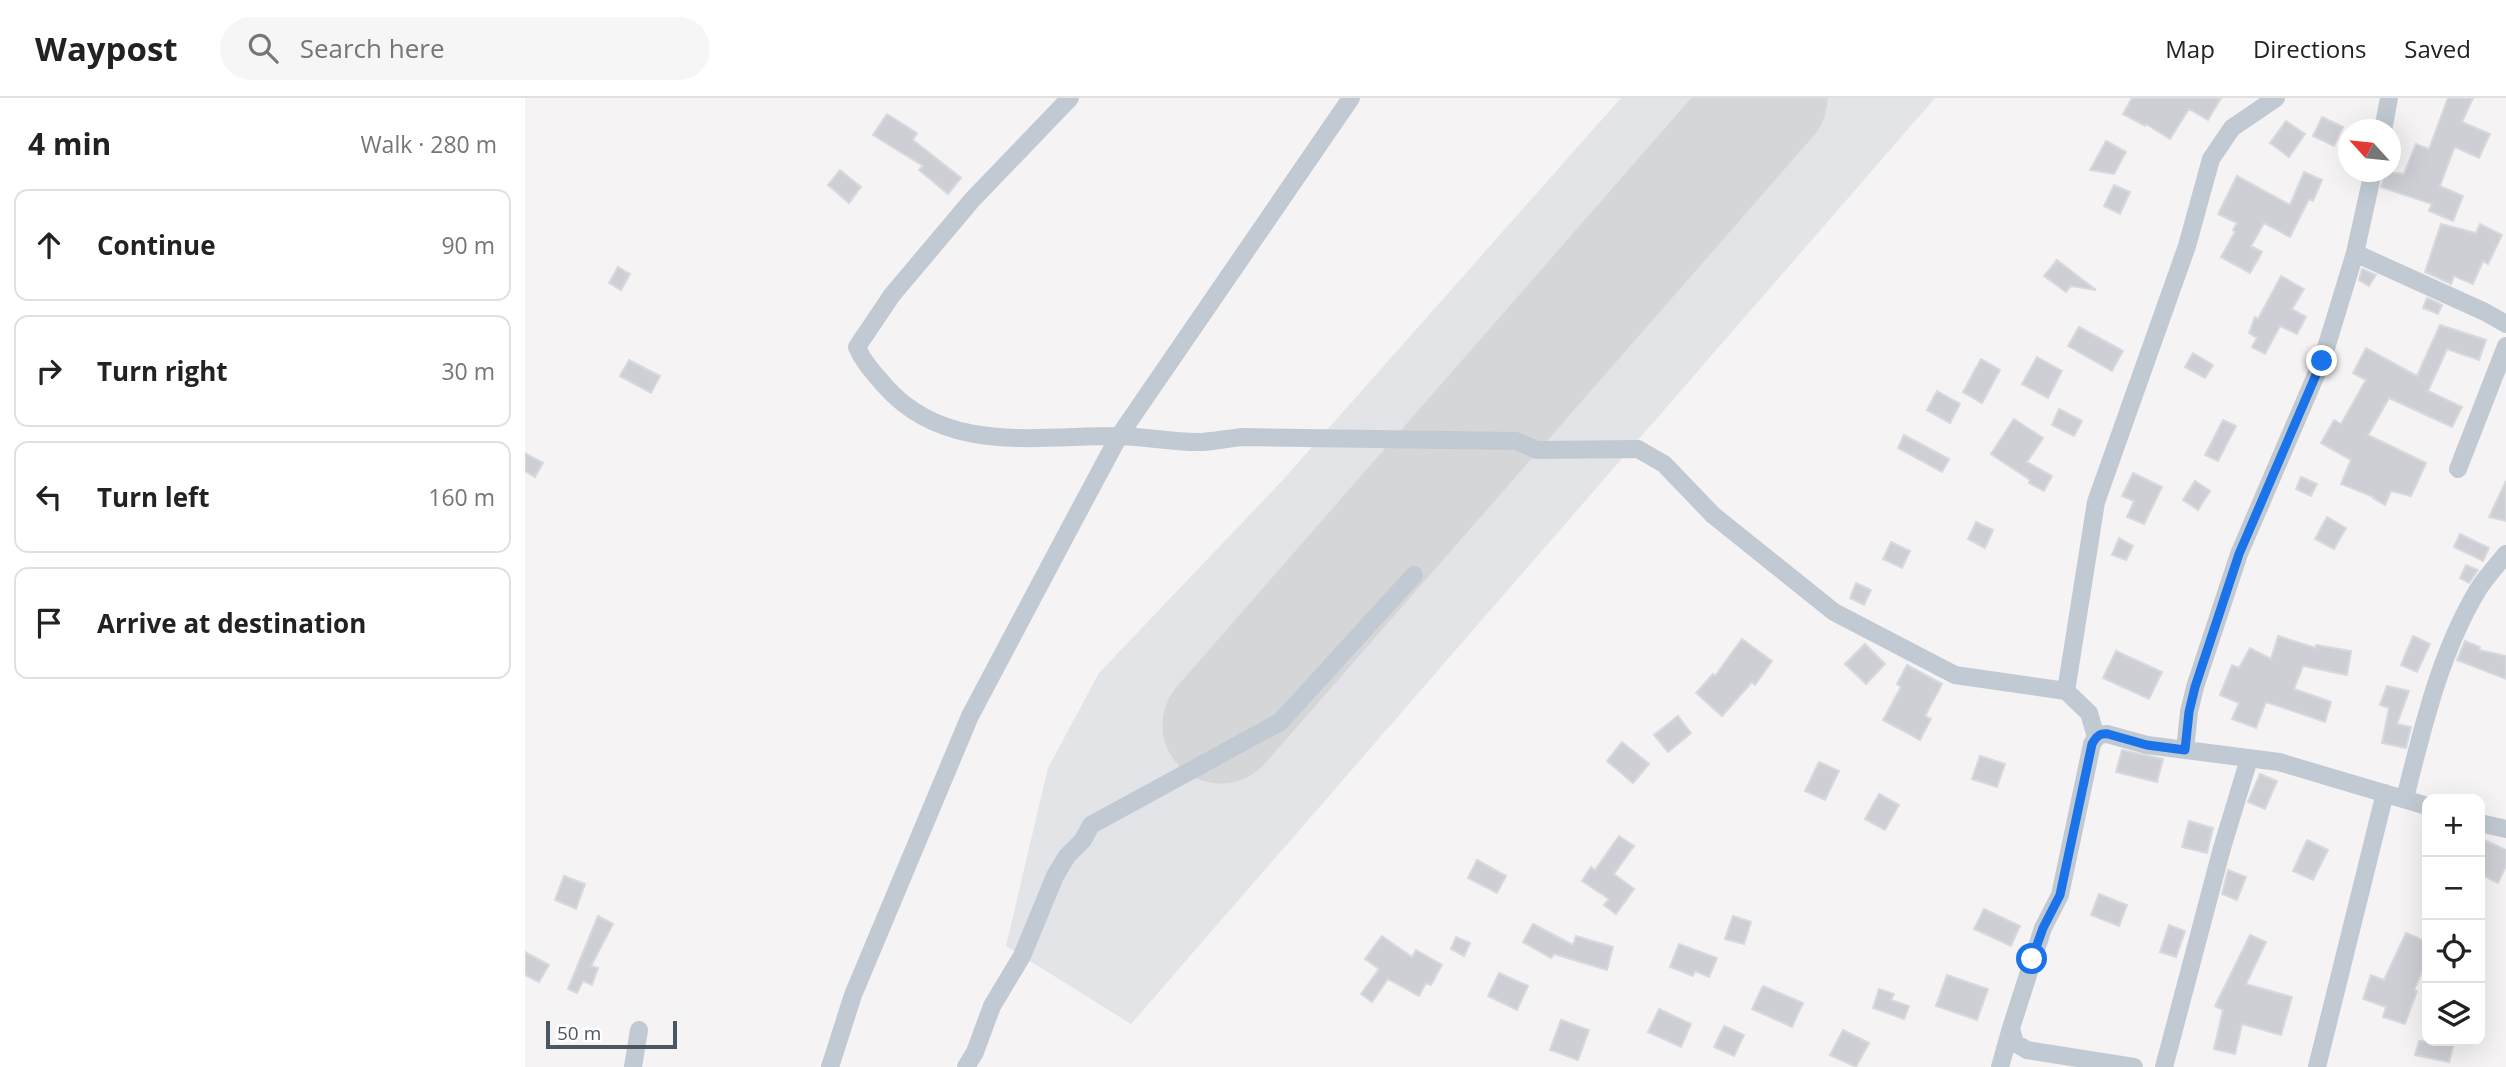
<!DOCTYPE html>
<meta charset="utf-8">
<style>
body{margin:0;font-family:"Open Sans",sans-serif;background:#f6f6f6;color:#222}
.controls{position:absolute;right:21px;bottom:21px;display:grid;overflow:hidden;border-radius:14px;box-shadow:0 7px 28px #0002}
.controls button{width:63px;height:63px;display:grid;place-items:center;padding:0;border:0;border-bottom:2px solid #e0e0e0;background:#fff;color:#222;font:35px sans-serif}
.compass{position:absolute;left:1813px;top:21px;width:63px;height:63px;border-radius:50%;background:#fff;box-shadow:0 7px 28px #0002;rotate:297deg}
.scale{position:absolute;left:21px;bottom:18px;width:131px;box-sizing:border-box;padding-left:7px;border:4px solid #4a5661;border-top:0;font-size:19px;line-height:24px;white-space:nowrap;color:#4a5661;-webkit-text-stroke:5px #fff;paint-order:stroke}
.stop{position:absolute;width:21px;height:21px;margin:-16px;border:5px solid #1a73e8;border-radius:50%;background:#fff}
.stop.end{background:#1a73e8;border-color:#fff;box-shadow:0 2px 7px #0008}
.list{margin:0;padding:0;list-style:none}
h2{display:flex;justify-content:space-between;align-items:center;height:91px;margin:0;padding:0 28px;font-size:30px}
h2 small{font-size:23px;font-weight:400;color:#767676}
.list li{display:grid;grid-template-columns:46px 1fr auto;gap:21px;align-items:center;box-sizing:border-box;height:112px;margin:0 14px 14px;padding:0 14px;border:2px solid #e0e0e0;border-radius:14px}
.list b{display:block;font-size:26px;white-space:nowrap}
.list em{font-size:23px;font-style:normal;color:#767676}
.icon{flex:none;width:38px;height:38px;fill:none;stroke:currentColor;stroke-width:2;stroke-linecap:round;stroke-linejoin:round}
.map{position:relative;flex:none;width:1981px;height:969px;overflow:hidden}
header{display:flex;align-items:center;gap:42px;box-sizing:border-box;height:98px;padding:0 35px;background:#fff;border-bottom:2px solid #e0e0e0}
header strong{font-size:33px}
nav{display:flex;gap:38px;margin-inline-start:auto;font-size:24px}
.search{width:490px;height:63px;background:#f6f6f6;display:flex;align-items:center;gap:18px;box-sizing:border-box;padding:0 24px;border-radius:38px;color:#767676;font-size:26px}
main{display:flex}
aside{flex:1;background:#fff}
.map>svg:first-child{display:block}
.airport{fill:#e2e4e7}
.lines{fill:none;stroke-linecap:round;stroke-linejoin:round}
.runway{stroke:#d5d6d8;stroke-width:117}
.building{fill:#cdcfd5;stroke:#d7d9de;stroke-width:2}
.minor{stroke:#c1cad2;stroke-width:18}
.route{stroke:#1a73e8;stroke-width:9}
</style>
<header>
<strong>Waypost</strong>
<div class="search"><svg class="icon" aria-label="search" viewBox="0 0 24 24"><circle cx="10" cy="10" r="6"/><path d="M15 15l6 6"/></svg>Search here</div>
<nav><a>Map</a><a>Directions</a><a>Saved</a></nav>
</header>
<main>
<aside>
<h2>4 min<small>Walk · 280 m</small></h2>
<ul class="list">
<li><svg class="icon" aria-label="ahead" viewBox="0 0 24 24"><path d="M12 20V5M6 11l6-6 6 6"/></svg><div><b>Continue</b></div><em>90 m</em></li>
<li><svg class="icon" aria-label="right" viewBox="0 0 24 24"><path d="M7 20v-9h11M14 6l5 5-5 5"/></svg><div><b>Turn right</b></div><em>30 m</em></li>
<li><svg class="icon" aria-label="left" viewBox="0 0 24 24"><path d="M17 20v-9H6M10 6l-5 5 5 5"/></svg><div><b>Turn left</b></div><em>160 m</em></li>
<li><svg class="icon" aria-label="arrive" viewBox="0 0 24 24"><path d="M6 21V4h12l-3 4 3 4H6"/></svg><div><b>Arrive at destination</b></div></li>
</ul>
</aside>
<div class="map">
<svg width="1981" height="969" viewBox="0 0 1981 969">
<rect width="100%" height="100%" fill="#f5f3f3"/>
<path class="airport" d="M1096 0H1410L606 926 481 848 523 670 574 575 756 384Z"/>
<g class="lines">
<path class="runway" d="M696 627 1244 0"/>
</g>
<path class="building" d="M1607 0H1696L1683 22 1664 11 1645 41 1621 26 1620 28 1598 16Z
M1923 0H1948L1937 24 1965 36 1954 60 1930 49 1928 53 1915 88 1938 98 1928 123 1904 113 1907 106 1856 89 1860 74 1879 76 1891 46 1904 51Z
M362 16 392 35 388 42 436 80 423 96 394 72 398 68 348 37Z
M1797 19 1818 29 1809 48 1788 38Z
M1761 23 1780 36 1764 59 1745 45Z
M1581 43 1601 54 1589 76 1565 72Z
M315 72 336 89 324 105 303 87Z
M1779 74 1797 82 1788 103 1784 101 1765 139 1739 125 1726 148 1737 154 1725 175 1696 159 1710 134 1708 132 1712 125 1693 116 1712 78 1765 107Z
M1589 87 1605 94 1595 116 1579 108Z
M1916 126 1951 135 1955 126 1977 137 1963 166 1958 163 1948 186 1929 178 1926 186 1900 174Z
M1532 162 1571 192 1546 188 1541 194 1519 178Z
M93 169 105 176 96 192 84 185Z
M1837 171 1851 177 1844 188 1834 182Z
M1756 178 1779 191 1767 211 1781 219 1772 236 1755 228 1740 256 1727 249 1732 240 1724 235 1730 219 1733 221Z
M1902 200 1917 207 1913 216 1898 210Z
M1915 227 1961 242 1954 262 1922 251 1903 293 1937 309 1927 329 1864 300 1843 337 1901 365 1886 398 1866 393 1860 407 1848 400 1849 399 1816 386 1826 362 1796 345 1809 322 1816 326 1841 282 1828 275 1841 250 1892 278Z
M1554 229 1598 253 1587 273 1543 248Z
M1668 255 1688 267 1680 280 1660 269Z
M1512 259 1537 273 1523 300 1497 286Z
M1456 261 1475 272 1457 305 1438 294Z
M104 262 135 278 126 295 95 278Z
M1412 293 1435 306 1425 325 1402 312Z
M1534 311 1557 323 1549 338 1527 327Z
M1489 321 1518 340 1502 364 1527 378 1519 393 1504 385 1505 382 1466 356Z
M1698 322 1711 328 1693 363 1680 357Z
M1379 337 1424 361 1417 374 1373 350Z
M0 355 18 365 10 379 0 373Z
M1608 375 1637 389 1619 426 1602 419 1609 403 1597 398Z
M1776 379 1792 386 1786 398 1771 391Z
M1670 383 1685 393 1673 412 1658 402Z
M1981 383V423L1964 419Z
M1802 419 1821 430 1809 451 1790 441Z
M1451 424 1468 432 1460 450 1443 441Z
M1935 436 1964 450 1958 463 1929 449Z
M1594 440 1608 448 1601 462 1587 457Z
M1366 444 1385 453 1377 470 1358 461Z
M1941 467 1953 472 1944 485 1935 480Z
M1331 485 1346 492 1339 507 1325 500Z
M1753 538 1791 550V547L1826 553 1822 577 1778 568 1769 591 1806 604 1800 624 1741 604 1731 630 1707 621 1714 605 1695 597 1707 567 1714 570 1725 550 1746 561Z
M1888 538 1905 546 1892 574 1876 567Z
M1217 541 1247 563 1230 587 1227 584 1197 618 1171 595 1188 576 1190 578Z
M1940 543 1955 549 1954 552 1981 558V581L1932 562Z
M1340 546 1360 566 1341 586 1320 566Z
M1591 553 1637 574 1624 601 1578 580Z
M1382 567 1417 586 1400 618 1406 621 1395 642 1358 622 1376 589 1372 586Z
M1862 588 1884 593 1872 626 1886 629 1881 650 1857 645 1864 610 1855 607Z
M1153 618 1166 635 1143 654 1129 637Z
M1097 644 1124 666 1108 685 1082 663Z
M1597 652 1638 661 1632 684 1591 674Z
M1455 658 1480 666 1472 689 1447 681Z
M1294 664 1314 673 1300 702 1280 693Z
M1735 676 1752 683 1740 711 1723 704Z
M1354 696 1374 707 1360 732 1340 721Z
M1664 723 1688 730 1682 755 1657 749Z
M1094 738 1109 748 1089 776 1109 791 1091 816 1079 807 1084 801 1057 783 1066 769 1070 772Z
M1955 740 1981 752V768L1973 785 1955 776Z
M1782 742 1803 752 1788 782 1768 773Z
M952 762 981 778 972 795 943 780Z
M1703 772 1721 779 1712 802 1697 796Z
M39 778 60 786 51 811 30 802Z
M1574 796 1602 807 1594 828 1566 817Z
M1459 811 1495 828 1486 848 1449 831Z
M73 818 88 826 66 868 73 870 67 887 58 883 52 895 43 891Z
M1208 818 1226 824 1219 846 1200 841Z
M1008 826 1048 847 1051 838 1088 849 1082 872 1029 856 1026 860 998 844Z
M1644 827 1660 833 1651 859 1635 854Z
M1881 835 1902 844V862L1889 892 1892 893 1880 926 1858 919 1861 909 1838 901 1846 877 1859 882Z
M1725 837 1741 844 1721 886 1767 899 1756 937 1717 926 1710 956 1689 951 1698 912 1690 908Z
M857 838 887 859 891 852 917 867 906 887 901 885 894 898 863 881 847 904 836 896 854 871 840 861Z
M931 839 945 845 939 858 926 851Z
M1154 846 1192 860 1184 879 1170 873 1168 878 1145 869Z
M0 854 24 867 14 884 0 877Z
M974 875 1003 888 992 912 963 898Z
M1422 877 1463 891 1452 922 1411 908Z
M1238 888 1278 905 1267 929 1227 911Z
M1354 891 1369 896 1366 902 1384 908 1379 921 1348 910Z
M1134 911 1166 926 1156 949 1123 934Z
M1036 922 1064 932 1053 962 1025 952Z
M1199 928 1219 937 1209 958 1189 949Z
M1318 932 1344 945 1331 969 1305 957Z
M1894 943 1929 945 1924 964 1890 957Z"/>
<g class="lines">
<path class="minor" d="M545 0 447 102 367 197 332 249C338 264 349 275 360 288 420 356 510 338 591 338 620 338 648 345 677 344 691 343 705 340 719 339L991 343 1012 352 1113 351 1139 366 1188 417 1309 514 1430 577 1541 593 1564 615 1571 639
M1858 32 1864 0
M1830 155 1848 74
M1933 371 1981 248
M1541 593 1571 404 1662 148 1686 61 1707 30 1751 0
M1660 652 1664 614 1670 589 1714 456 1797 263 1830 155 1960 214 1981 226
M1880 700C1898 629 1915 554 1954 490 1962 478 1972 467 1981 456
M1955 725 1981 731
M108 969 114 932
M305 969 328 897 445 618 541 437 594 338 826 0
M441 969 450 954 467 908 497 858 530 778 542 758 558 742 566 727 755 624 889 477
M1475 969 1486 930
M1609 969 1502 952 1490 945 1486 930 1518 830 1535 797 1567 646C1571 639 1574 636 1582 636L1622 647 1754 664 1902 708
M1639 969 1697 750 1724 661
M1792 969 1860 695"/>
</g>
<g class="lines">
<path class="route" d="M1507 861 1518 830 1535 797 1567 646C1571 639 1574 635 1583 636L1622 647 1660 652 1664 614 1670 589 1714 456 1797 263"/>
</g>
</svg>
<div class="controls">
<button>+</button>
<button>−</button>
<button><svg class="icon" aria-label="locate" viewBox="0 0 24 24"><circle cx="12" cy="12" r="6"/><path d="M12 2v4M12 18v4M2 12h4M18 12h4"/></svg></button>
<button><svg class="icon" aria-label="layers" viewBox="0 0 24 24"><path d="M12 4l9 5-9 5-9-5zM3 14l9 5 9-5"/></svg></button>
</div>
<svg class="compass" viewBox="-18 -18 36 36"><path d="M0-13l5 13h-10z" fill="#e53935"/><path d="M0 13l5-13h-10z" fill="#767676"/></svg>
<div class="scale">50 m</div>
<div class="stop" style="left:1507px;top:861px"></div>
<div class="stop end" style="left:1797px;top:263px"></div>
</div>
</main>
